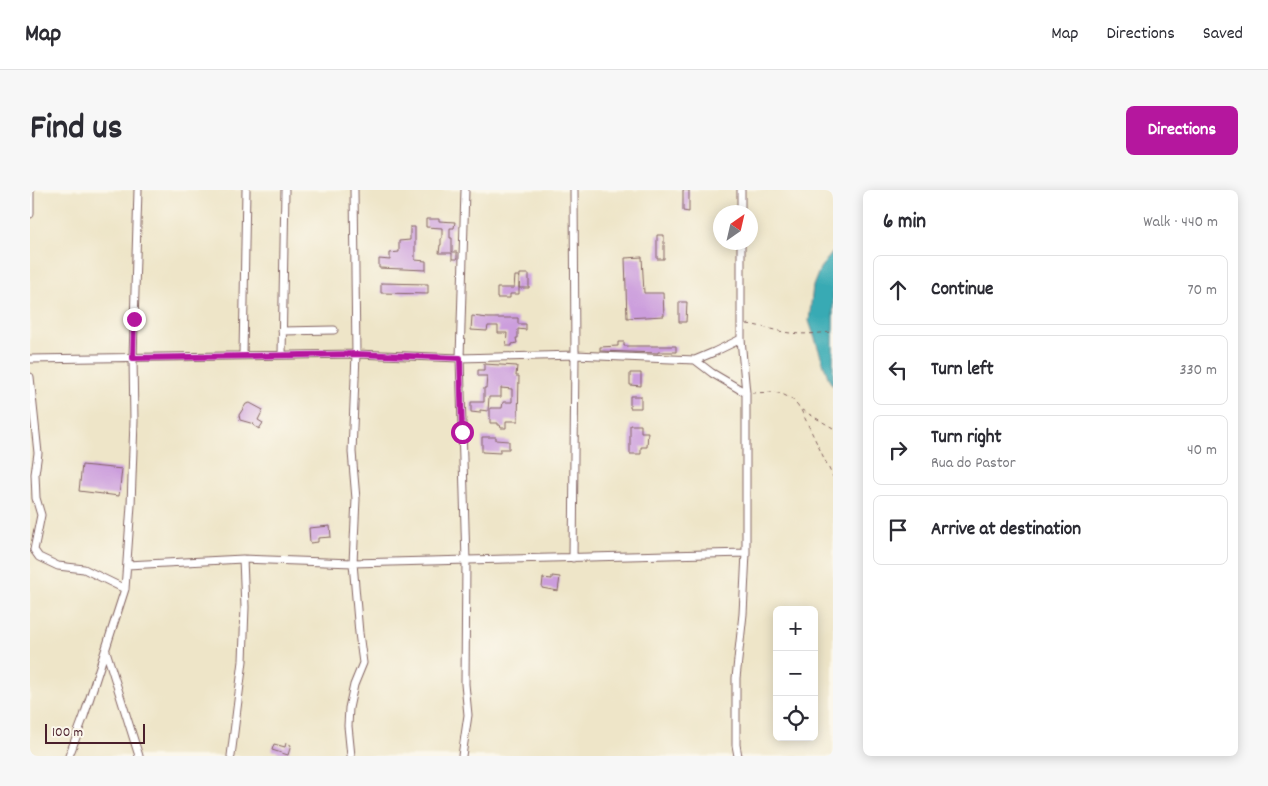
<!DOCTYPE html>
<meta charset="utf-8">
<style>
body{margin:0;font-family:Dekko,sans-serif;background:#f7f7f7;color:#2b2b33}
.controls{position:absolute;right:15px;bottom:15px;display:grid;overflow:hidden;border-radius:8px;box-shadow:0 2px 12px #0003}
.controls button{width:45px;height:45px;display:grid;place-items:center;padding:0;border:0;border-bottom:1px solid #e1e1e2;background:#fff;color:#2b2b33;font:25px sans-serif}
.compass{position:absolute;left:683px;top:15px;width:45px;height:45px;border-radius:50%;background:#fff;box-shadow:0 2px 12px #0003;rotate:34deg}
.scale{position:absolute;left:15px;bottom:12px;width:100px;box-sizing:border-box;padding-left:5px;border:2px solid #4a1f2b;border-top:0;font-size:14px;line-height:18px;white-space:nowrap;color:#4a1f2b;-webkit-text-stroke:4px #fbf7ec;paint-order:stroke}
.stop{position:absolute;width:15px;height:15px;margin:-11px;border:4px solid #b5179e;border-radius:50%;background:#fff}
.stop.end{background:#b5179e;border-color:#fff;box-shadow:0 1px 5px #0008}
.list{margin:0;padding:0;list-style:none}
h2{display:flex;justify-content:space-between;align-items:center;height:65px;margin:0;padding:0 20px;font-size:21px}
h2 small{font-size:16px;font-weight:400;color:#7c7c81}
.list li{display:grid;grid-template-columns:32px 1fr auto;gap:15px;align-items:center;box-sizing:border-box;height:70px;margin:0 10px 10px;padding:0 10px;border:1px solid #e1e1e2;border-radius:8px}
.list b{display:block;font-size:19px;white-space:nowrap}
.list p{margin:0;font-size:16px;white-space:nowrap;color:#7c7c81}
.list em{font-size:16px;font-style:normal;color:#7c7c81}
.icon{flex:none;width:28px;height:28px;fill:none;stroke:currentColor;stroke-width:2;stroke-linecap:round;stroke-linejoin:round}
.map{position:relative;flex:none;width:803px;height:566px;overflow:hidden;border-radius:8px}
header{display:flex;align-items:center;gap:30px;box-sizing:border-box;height:70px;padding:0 25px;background:#fff;border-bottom:1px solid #e1e1e2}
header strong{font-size:24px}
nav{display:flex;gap:28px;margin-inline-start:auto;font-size:18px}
.intro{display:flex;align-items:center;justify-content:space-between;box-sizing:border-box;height:120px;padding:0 30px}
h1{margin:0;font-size:35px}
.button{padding:12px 22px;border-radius:8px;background:#b5179e;color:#fff;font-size:18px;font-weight:700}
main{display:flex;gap:30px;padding:0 30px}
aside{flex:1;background:#fff;border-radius:8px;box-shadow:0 2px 12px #0003}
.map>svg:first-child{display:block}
.water{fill:#39aab4;stroke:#426470}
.building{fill:#cc9edd}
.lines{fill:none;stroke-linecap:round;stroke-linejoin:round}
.minor-casing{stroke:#836462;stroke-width:9}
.path{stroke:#836462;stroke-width:1;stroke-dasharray:4 4;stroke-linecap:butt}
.minor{stroke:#fff;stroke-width:7}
.route{stroke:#b5179e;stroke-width:6}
</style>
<header>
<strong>Map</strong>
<nav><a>Map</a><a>Directions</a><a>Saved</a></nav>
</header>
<div class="intro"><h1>Find us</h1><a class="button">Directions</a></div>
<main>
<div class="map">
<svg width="803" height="566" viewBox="0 0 803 566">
<rect width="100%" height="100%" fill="#fbf7ec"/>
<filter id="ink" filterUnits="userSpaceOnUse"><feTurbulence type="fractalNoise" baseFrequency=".02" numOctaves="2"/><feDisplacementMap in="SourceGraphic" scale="10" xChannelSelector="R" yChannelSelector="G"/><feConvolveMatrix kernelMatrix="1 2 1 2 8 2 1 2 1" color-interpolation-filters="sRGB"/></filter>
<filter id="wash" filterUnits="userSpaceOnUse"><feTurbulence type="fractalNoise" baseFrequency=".0096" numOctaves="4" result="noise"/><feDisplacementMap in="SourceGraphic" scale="20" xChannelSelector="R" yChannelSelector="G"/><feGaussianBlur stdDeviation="1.12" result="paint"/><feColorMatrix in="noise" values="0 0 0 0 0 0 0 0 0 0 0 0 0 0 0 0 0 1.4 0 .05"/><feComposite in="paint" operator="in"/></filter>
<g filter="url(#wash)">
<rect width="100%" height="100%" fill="#eee5c8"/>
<path class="water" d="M803 62V196L799 190 779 131 783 96 790 78Z"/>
<g id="blocks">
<path class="building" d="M653 0H659V22L653 21Z
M396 29H409V31L425 32 424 38H420V48H422V62H427V69H422V63H409L410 55H411V48H412V38L396 37Z
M380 37H385V70L396 71V80L349 78V69L360 70V63L369 62V51L380 50Z
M627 45H634V69H627Z
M612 67 614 103H633L634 126 597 128 595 68Z
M490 84H499V98H489Z
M485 86H489V104H480V108H467V98H484Z
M351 93 398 94V104L351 103Z
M649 112H657L656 132H649Z
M442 126 458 128H488V134H496V140L488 139V148H486L487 153 482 154V156H476L477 143H468V136H458L457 141 441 140Z
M588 152H594V156H646V162H628V163L570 161V157L588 156Z
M454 174 487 176 486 186H489L488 231H476V238H471L470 235H468V233H460V218H472L473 212H482V199L471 198V207H459L458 221 450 220V223L441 222V212H454V198H456L457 186H448V180H454Z
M600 183H611V196L600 195Z
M600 206H611V218H600Z
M220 213 233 220 228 230 233 233 229 239 223 235 224 234 210 230 209 225 216 214Z
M600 235H611V242H618L617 257H611V264H600Z
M452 247H466V250L479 251V259H470V263L452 262Z
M52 275 92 279 89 306 49 301Z
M300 336 301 347 288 348V352L280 353 279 338Z
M522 386 530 387 528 401 512 398 513 388 522 389Z
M256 553 261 555 258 565 242 560 244 554 255 557Z"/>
</g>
</g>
<g filter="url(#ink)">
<use href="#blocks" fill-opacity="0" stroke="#836462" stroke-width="1"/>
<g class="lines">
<g class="minor-casing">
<path id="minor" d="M711 0V22
M0 24V0
M252 141 304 140
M213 165 216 0
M252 165 255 0
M0 169 326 164 430 168 545 165 665 170 684 162 711 149
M665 170 682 183 716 203
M0 187 8 263 5 284 6 308 11 325 4 360 9 367 28 376 54 379 95 399
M543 368 545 165 544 0
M97 375 213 369
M76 461 109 566
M39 566 54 526 95 399 101 315 104 231 103 168 108 0
M201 566 213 471 215 417 213 369 323 373 716 363
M321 566 318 536 319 518 324 495 333 473 329 443 323 373 326 309 322 262 326 164 324 0
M432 566 438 525 435 494 436 371 430 168 435 0
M708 566 706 555V488L713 424 716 363V203L711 149V52"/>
</g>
<path class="path" d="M717 134C732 136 745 141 760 143 774 145 789 143 803 142
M722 203 744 202 752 204 762 209 771 220 803 287
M772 220 803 238"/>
<use href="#minor" class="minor"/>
</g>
</g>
<g class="lines" filter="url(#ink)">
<path class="route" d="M104 129 103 168 326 164 430 168 432 242"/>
</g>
</svg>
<div class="controls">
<button>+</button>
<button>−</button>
<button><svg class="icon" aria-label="locate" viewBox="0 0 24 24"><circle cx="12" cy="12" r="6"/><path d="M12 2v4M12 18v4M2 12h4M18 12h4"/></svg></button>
</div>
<svg class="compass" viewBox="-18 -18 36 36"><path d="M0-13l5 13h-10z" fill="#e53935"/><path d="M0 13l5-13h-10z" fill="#7c7c81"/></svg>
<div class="scale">100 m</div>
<div class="stop" style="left:432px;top:242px"></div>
<div class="stop end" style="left:104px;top:129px"></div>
</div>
<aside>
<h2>6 min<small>Walk · 440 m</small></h2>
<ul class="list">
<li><svg class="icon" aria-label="ahead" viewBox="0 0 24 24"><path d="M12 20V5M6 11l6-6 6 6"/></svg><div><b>Continue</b></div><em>70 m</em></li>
<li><svg class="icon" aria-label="left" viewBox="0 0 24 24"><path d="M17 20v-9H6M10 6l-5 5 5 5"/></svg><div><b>Turn left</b></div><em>330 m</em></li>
<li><svg class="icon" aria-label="right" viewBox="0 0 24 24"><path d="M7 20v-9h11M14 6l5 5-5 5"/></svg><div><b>Turn right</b><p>Rua do Pastor</p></div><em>40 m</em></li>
<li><svg class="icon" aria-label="arrive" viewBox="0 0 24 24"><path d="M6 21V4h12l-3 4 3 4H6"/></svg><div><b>Arrive at destination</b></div></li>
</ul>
</aside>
</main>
